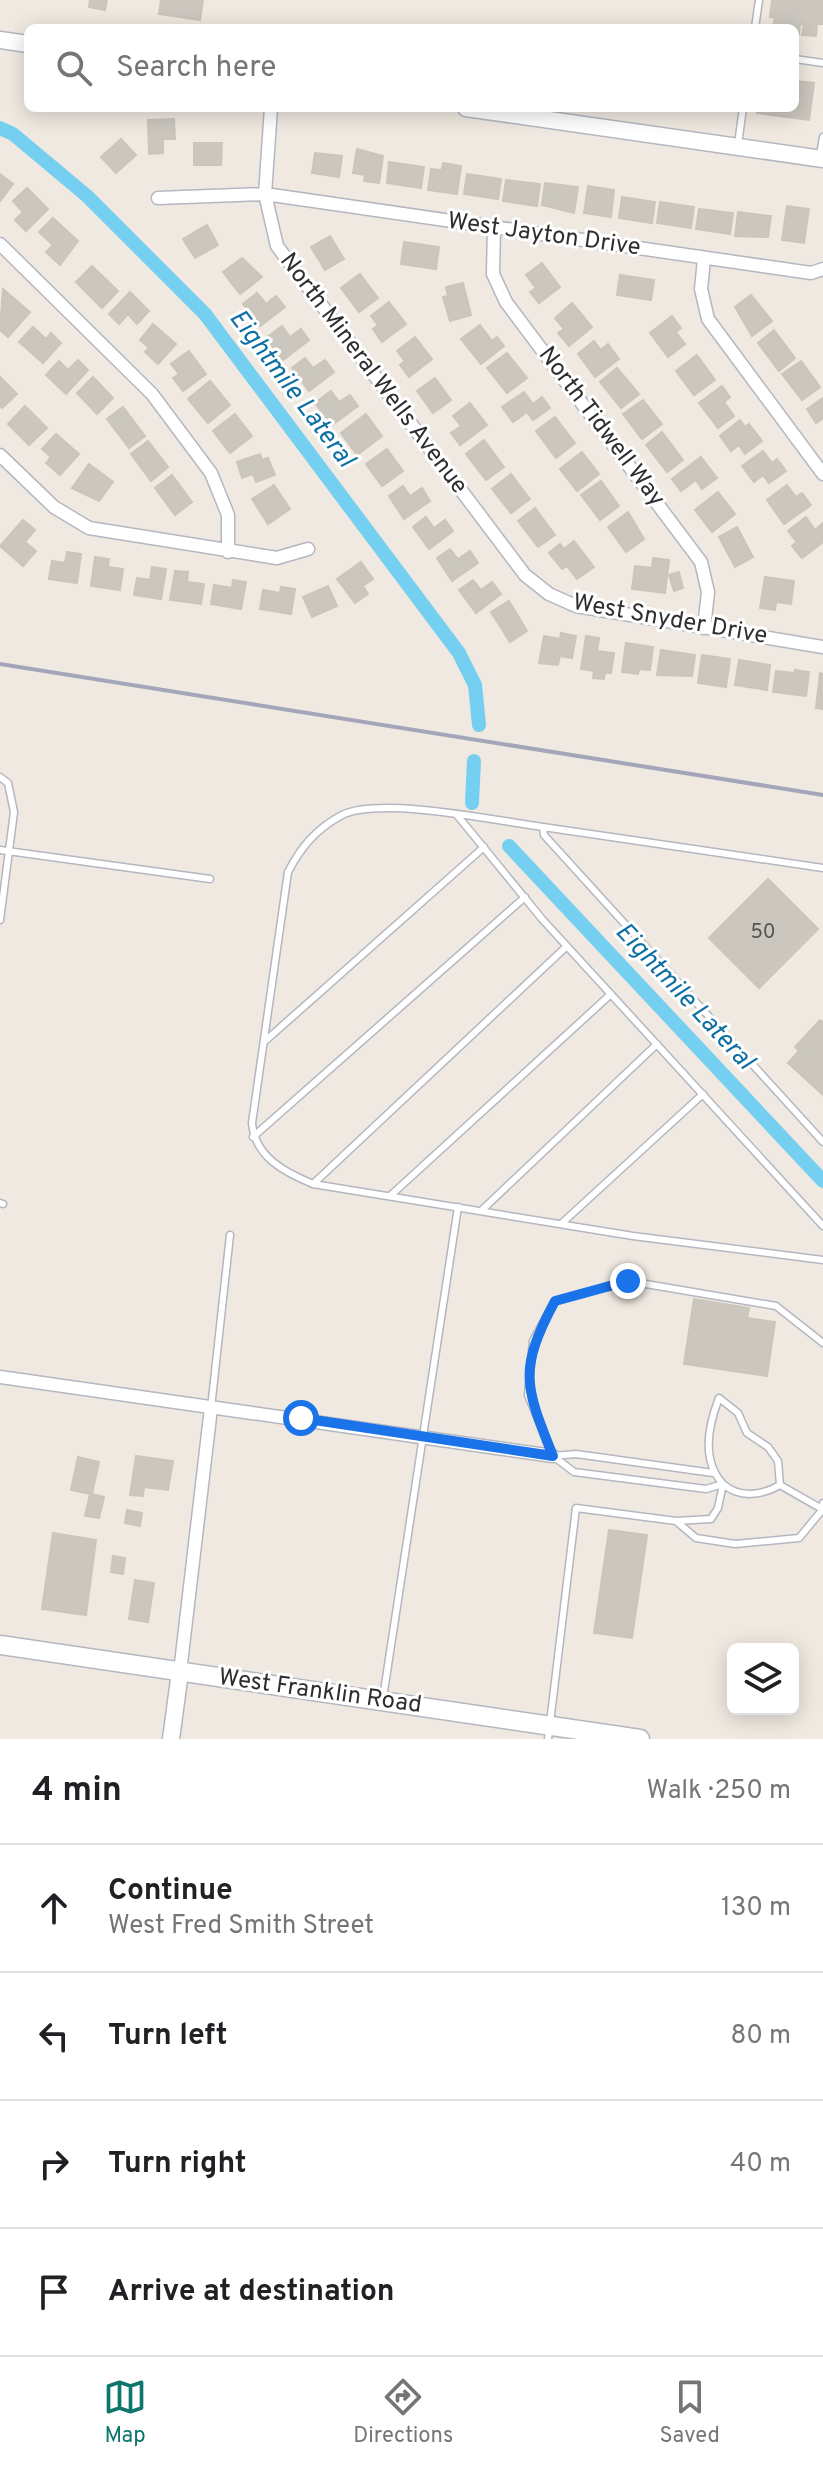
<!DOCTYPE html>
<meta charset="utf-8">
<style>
body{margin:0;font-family:Overpass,sans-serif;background:#f2f2f2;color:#202124}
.controls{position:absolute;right:24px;bottom:24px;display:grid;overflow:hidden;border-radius:12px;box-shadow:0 4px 20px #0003}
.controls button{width:72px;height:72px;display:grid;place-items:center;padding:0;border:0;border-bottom:2px solid #e0e0e0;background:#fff;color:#202124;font:40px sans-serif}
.stop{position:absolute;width:24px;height:24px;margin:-18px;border:6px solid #1a73e8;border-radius:50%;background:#fff}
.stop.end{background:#1a73e8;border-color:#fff;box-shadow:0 2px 8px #0008}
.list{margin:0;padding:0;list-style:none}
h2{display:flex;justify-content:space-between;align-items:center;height:104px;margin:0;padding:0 32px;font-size:34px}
h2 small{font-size:26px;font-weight:400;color:#757577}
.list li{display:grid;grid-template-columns:52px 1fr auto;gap:24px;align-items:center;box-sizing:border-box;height:128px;padding:0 32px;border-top:2px solid #e0e0e0}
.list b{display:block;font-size:30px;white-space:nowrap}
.list p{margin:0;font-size:26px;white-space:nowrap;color:#757577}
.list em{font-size:26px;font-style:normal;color:#757577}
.icon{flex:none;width:44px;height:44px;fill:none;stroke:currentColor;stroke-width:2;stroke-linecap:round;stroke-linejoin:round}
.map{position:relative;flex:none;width:823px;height:1739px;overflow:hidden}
.search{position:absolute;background:#fff;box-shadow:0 4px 20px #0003;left:24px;right:24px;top:24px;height:88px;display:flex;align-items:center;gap:20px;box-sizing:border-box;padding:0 28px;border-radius:12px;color:#757577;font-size:30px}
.sheet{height:616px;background:#fff}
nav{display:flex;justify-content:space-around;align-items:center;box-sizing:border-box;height:112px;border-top:2px solid #e0e0e0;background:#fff;font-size:22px;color:#757577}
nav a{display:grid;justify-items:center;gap:4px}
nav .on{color:#0f766e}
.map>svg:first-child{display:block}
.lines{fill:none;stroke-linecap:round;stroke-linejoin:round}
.canal{stroke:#75cff0;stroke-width:14}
.building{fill:#cbc7bf;stroke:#cbc5ba;stroke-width:2}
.service-casing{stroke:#b4b7c1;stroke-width:9}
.minor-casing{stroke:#b4b7c1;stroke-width:15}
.tertiary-casing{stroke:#b4b7c1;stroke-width:19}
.secondary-casing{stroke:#b4b7c1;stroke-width:21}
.service{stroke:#fff;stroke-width:6}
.minor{stroke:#fff;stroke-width:12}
.tertiary{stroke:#fff;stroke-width:16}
.secondary{stroke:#fff;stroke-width:18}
.rail{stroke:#a3a6b8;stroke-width:4}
.route{stroke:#1a73e8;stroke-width:10}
.labels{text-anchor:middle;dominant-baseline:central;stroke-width:6;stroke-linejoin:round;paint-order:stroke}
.number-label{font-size:20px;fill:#555452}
.street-label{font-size:24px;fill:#2e2e2e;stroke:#fff}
.water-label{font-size:26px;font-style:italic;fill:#0d6fa3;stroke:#fff}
</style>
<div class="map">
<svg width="823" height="1739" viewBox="0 0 823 1739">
<rect width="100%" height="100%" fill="#efe9e1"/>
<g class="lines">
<path class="canal" d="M0 128 13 134 87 196 205 314 459 653 475 685 479 725
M472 803 474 761
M509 846 823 1181"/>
</g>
<path class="building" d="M90 0H107L105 10 89 7Z
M161 0H203L200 20 159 14Z
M772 0H823V24H817L816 36 802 35 804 24H800L799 34H795V28H773L775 18 770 17Z
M795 81 814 83 809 120 757 113 758 108H795Z
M174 119 175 139H163V153L149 154 148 120Z
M121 139 136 155 116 173 101 157Z
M194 143H222L221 165H194Z
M357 149 383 156 379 183 364 181 365 175 353 173Z
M315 153 342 156 339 177 312 173Z
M389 162 424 167 421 188 387 183Z
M443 163 461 166 457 194 428 190 431 169 442 170Z
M0 174 13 184 0 201Z
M467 174 501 179 498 199 464 194Z
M506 180 540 184 537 206 503 201Z
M545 183 578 187 574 213 542 205Z
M588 186 614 190 611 217 584 213Z
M27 188 48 209 26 231 15 220 23 212 13 201Z
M622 197 655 202 652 223 619 218Z
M660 202 694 207 691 228 657 223Z
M787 206 809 209 804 243 782 240Z
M699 209 733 213 730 234 696 229Z
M738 212 771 216 768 237 735 236Z
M53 218 78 241 60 265 46 252 53 245 39 232Z
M207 225 218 245 195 258 183 239Z
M330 236 344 259 325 270 311 247Z
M404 242 439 247 436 269 401 264Z
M242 258 262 277 240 294 223 272Z
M542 263 560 287 539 303 530 292 536 288 526 275Z
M92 266 118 291 102 308 76 282Z
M360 274 378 298 359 312 341 288Z
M620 275 654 280 651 300 617 295Z
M463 283 471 315 450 321 443 297 448 296 446 287Z
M3 289 30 312 8 337 0 330Z
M130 292 149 311 137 324 128 314 119 324 109 314Z
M257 293 266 304 276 296 285 307 260 326 243 304Z
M751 295 772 321 752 336 735 307Z
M389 302 406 324 382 342 373 329 378 325 371 316Z
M572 303 592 327 569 346 558 333 564 329 555 318Z
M672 316 681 328 676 332 685 344 668 357 650 333Z
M153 324 176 344 158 364 145 352 149 348 140 340Z
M480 325 492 341 497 337 504 346 481 364 461 339Z
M282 326 290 337 301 329 309 340 283 360 266 338Z
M33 327 46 339 51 333 61 343 43 363 19 342Z
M774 330 795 358 779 371 758 343Z
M415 337 432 359 409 377 400 365 405 361 397 351Z
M594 341 601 350 608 344 619 359 595 377 578 354Z
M189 351 206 374 183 391 173 378 179 374 171 364Z
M507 353 527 378 507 393 487 368Z
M697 355 715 380 694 395 676 371Z
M305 358 313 368 325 360 334 372 309 391 292 368Z
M78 360 88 370 66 394 46 375 59 361 68 370Z
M801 361 820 387 802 400 782 374Z
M617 368 639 394 621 408 600 382Z
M0 377 17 394 2 408 0 406Z
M93 377 113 398 97 414 77 393Z
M435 378 451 400 433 413 417 391Z
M210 381 230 405 208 423 188 399Z
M722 386 730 397 724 402 734 416 718 428 699 403Z
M331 391 339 402 350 395 358 406 332 425 315 403Z
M524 392 533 404 542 397 550 408 533 420 527 412 513 422 502 407Z
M823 398V418L816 423 807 409Z
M643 400 662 424 642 439 623 414Z
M470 403 487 425 460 445 451 433 461 426 453 416Z
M25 406 47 428 29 445 8 424Z
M123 407 145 436 129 448 107 419Z
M235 414 252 436 230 453 213 431Z
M366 414 382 436 357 455 341 433Z
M555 417 575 443 556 458 536 431Z
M740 420 745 427 749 424 762 441 745 454 739 445 731 451 720 436Z
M662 432 683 460 667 472 646 445Z
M56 434 79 454 60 475 46 463 51 457 42 449Z
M484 440 504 467 486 480 466 454Z
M148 441 168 467 151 481 131 454Z
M387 449 403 471 382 486 366 464Z
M763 451 772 463 777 459 786 471 769 483 763 475 754 482 742 466Z
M582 452 599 474 577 491 560 469Z
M260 454 262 460 268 458 275 475 256 482 253 474 242 478 237 462Z
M701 457 717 478 702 489 696 480 681 491 672 479Z
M89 464 113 482 99 501 72 488Z
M511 474 530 499 511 513 492 489Z
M172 475 192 502 175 515 155 488Z
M601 481 619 506 600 520 581 495Z
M274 485 290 509 268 524 252 499Z
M787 485 796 497 802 493 811 505 784 524 767 500Z
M403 486 410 496 422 488 430 501 404 519 389 496Z
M718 492 735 514 712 532 695 510Z
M535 508 555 535 538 547 518 521Z
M628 512 644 539 626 552 608 527Z
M426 517 434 528 445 520 453 531 429 549 413 527Z
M806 517 815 530 823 523V542L802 558 792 546 797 542 788 531Z
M23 520 35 530 25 542 36 551 23 566 0 546Z
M737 527 753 557 735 567 719 537Z
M574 541 594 567 577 579 567 566 562 569 549 553 560 544 564 549Z
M450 549 458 559 470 551 478 563 452 581 437 558Z
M67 552 81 554 77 583 49 579 52 561 65 563Z
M95 557 109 559 108 567 123 569 120 590 91 586Z
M653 558 669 560 665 593 632 589 635 566 652 568Z
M361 562 373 579 363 586 368 594 355 603 337 579Z
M152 567 166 569 161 599 134 595 137 578 150 580Z
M175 571 188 572 187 582 204 584 201 604 170 600Z
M679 572 683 588 674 591 669 575Z
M765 577 794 581 791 604 776 602 775 610 760 608Z
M233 580 246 582 241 609 211 604 214 585 232 588Z
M473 580 481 590 492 582 501 594 476 613 459 590Z
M328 586 337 606 312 617 303 597Z
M281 587 295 589 291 614 260 609 263 590 280 593Z
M509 601 527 631 510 642 491 612Z
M561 633 576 636 572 658 560 656 558 665 539 663 544 636 560 639Z
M586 636 599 638 597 651 614 653 611 673H605L604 679 593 678 594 671 581 669Z
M626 643 653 647 650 670 639 669 638 674 622 672Z
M661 650 695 655 692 676 657 675Z
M702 655 730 659 726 687 698 683Z
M739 660 770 665 767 690 735 685Z
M795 670 809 672 806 696 773 692 776 671 795 673Z
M820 673 823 674V709L816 708Z
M768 879 818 929 759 988 709 938Z
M820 1020 823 1022V1095L788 1063 799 1051 795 1047Z
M694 1299 749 1308 747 1318 775 1322 767 1376 684 1364Z
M136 1456 173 1461 168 1490 144 1487 143 1496 130 1495Z
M78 1457 99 1462 92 1494 104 1497 99 1518 85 1516 90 1494 71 1490Z
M127 1510 142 1513 140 1526 125 1523Z
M609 1530 647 1535 632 1638 594 1633Z
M53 1533 96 1540 86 1615 42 1609Z
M113 1556 125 1558 123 1574 111 1572Z
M135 1580 154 1583 148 1622 129 1619Z"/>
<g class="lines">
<g class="service-casing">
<path id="service" d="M755 28 759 0
M795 59 823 63
M738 144 743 108
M820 155 823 137
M0 777 8 783 14 812 0 920
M457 815 542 919 823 1226
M543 827C498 821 381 796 342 815 316 829 301 847 288 872L252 1123C255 1157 284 1172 313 1184L633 1236 823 1260
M0 850 210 879
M823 868 543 827 544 835 823 1142
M264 1042 484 847
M253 1137 525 897
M313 1184 567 946
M390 1196 611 994
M0 1203 3 1204
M481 1211 657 1044
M561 1224 703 1094
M823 1343 776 1306 628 1281 555 1301 533 1341 528 1395 553 1456 574 1472 706 1489 723 1484C740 1499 763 1495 780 1485L822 1509 823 1503
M211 1408 230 1235
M553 1456 576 1454 713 1473
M676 1521 711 1519 718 1508 723 1484C701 1460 708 1426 719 1398L738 1413 747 1433 768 1447 778 1461 780 1485
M383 1698 458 1207
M548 1739 576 1508 676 1521 696 1538 735 1544 799 1538 823 1509"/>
</g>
<g class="minor-casing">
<path id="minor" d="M271 108 265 194 277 246 525 575 549 594 576 606 823 647
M158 198 265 194 811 273 823 269
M494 228 493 274 506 302 701 562 708 592 704 628
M0 244 152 394 211 473 228 515V552
M704 259 701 289 708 319 823 474
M0 455 54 507 89 528 277 558 308 549
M0 1377 553 1456
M180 1672 211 1408"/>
</g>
<g class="tertiary-casing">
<path id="tertiary" d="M0 40 28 44
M466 108 823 159
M171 1739 180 1672"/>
</g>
<g class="secondary-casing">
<path id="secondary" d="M0 1645 640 1739"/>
</g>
<use href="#service" class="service"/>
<use href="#minor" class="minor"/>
<use href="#tertiary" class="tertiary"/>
<use href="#secondary" class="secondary"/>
<path class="rail" d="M0 664 823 795"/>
</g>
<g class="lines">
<path class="route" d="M301 1418 553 1456C525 1386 518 1370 555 1301L628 1281"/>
</g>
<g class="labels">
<g class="number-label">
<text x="763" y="933">50</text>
</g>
<g class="street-label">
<text transform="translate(544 235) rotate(8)">West Jayton Drive</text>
<text transform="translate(373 374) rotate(53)">North Mineral Wells Avenue</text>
<text transform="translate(601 427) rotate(53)">North Tidwell Way</text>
<text transform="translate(670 620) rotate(10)">West Snyder Drive</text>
<text transform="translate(320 1692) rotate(8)">West Franklin Road</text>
</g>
<g class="water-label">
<text transform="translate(291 389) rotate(53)">Eightmile Lateral</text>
<text transform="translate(684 997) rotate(47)">Eightmile Lateral</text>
</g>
</g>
</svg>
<div class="controls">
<button><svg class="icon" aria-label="layers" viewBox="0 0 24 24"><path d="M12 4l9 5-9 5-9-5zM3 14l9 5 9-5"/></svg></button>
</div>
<div class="stop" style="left:301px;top:1418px"></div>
<div class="stop end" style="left:628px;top:1281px"></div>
<div class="search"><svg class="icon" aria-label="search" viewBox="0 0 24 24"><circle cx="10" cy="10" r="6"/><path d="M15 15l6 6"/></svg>Search here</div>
</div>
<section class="sheet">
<h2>4 min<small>Walk · 250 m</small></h2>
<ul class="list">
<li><svg class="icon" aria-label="ahead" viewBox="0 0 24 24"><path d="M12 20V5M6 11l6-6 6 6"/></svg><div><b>Continue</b><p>West Fred Smith Street</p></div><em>130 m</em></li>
<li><svg class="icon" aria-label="left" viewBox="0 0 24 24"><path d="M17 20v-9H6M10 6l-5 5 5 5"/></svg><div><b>Turn left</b></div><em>80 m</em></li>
<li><svg class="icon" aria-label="right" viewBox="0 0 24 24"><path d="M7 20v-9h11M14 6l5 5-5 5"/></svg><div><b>Turn right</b></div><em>40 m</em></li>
<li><svg class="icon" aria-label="arrive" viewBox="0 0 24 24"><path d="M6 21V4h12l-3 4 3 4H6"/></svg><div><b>Arrive at destination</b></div></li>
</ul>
</section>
<nav>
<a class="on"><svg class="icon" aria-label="map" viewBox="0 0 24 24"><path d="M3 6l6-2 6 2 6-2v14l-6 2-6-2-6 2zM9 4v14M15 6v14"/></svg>Map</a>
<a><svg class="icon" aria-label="directions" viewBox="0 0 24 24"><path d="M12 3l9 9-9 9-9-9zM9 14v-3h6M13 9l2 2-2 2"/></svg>Directions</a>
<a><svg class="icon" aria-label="saved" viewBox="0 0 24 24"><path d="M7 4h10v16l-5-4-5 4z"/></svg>Saved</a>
</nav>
